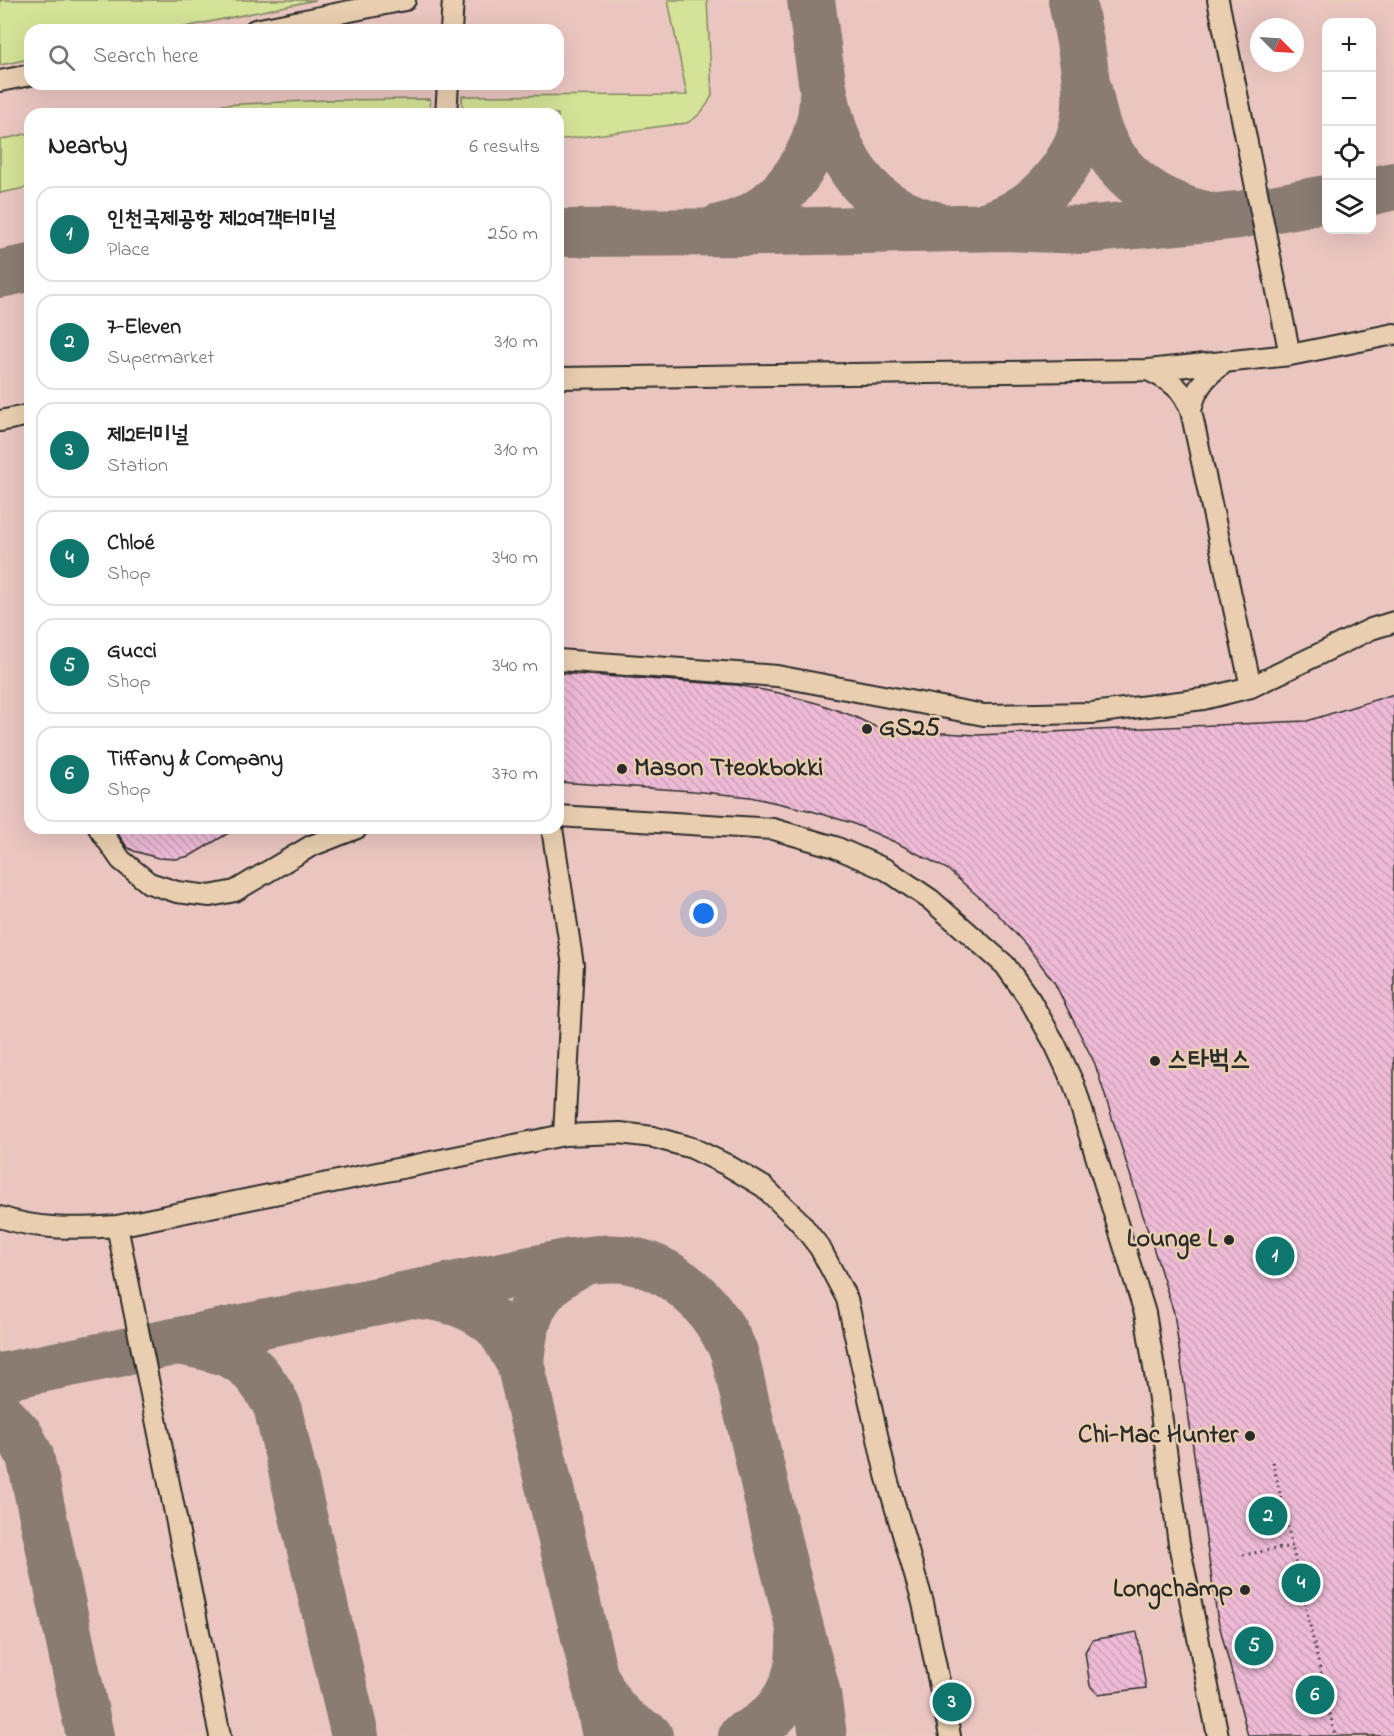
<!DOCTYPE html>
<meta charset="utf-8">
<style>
body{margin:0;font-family:"Indie Flower","Poor Story",sans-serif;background:#f2f2f2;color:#222}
.controls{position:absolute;right:18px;top:18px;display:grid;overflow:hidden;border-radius:12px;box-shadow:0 6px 24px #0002}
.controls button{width:54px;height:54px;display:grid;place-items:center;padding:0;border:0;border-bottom:2px solid #e0e0e0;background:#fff;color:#222;font:30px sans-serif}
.compass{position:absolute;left:1250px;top:18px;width:54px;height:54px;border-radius:50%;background:#fff;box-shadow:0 6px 24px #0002;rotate:114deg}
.you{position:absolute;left:704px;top:914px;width:21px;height:21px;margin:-15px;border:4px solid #fff;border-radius:50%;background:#1a73e8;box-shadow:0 0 0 9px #1a73e833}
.badge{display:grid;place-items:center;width:39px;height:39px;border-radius:50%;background:#0f766e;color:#fff;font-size:20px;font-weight:700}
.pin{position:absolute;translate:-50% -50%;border:3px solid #fff;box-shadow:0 2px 6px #0006}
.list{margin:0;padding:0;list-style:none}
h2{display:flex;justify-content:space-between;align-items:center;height:78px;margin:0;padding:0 24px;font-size:26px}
h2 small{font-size:20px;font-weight:400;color:#767676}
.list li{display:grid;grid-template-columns:39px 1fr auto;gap:18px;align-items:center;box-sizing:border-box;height:96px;margin:0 12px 12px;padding:0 12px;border:2px solid #e0e0e0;border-radius:18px}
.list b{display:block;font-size:22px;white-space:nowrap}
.list p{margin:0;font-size:20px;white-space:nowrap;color:#767676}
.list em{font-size:20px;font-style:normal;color:#767676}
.icon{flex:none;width:33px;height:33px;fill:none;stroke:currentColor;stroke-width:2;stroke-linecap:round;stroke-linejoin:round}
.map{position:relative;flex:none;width:1394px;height:1736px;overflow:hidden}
.search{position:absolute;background:#fff;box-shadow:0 6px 24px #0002;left:24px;top:24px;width:540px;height:66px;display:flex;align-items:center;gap:15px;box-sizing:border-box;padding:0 21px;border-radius:18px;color:#767676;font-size:22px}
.panel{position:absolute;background:#fff;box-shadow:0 6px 24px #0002;left:24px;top:108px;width:540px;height:726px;border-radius:18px}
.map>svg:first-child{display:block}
.built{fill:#ebc6c1;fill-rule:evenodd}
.green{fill:#d4e397;stroke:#808761;stroke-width:1.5}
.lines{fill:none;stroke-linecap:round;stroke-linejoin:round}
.taxiway{stroke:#8a7b72;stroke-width:48}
.building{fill:url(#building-back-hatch);stroke:#2b2b2b;stroke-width:1.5}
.minor-casing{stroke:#2b2b2b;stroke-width:24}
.path{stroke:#2b2b2b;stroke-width:3;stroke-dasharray:1.5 4.5;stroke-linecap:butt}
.minor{stroke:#e9cfb0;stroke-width:20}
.poi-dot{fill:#2b2b2b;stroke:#e9cfb0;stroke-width:2}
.labels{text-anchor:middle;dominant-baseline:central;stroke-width:5;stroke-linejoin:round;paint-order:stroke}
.poi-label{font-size:26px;font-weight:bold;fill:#2b2b2b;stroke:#e9cfb0;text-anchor:start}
</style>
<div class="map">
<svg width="1394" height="1736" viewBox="0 0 1394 1736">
<defs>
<pattern id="building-back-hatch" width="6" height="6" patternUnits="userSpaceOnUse" patternTransform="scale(1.5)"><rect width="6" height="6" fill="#eebad6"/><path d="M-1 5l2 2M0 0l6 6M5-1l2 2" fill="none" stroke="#cca0b8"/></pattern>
</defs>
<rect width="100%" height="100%" fill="#eacbb8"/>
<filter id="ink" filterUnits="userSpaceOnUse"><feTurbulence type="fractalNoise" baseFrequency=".0167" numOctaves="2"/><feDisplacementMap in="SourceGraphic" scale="12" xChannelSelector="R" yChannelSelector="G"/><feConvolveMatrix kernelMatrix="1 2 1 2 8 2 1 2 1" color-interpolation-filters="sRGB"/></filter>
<g filter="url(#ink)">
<path class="built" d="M0 0H1394V1736H0ZM1326 22H1372V230H1326ZM1259 27H1295V63H1259ZM30 30H558V84H30ZM30 114H558V828H30Z"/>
<path class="green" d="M0 0H316L170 30H30V59L0 65Z
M668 0H707L712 95C707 107 699 117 687 123L558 140V114H463L462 96 687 95Z
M430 99 429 114H221L219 105 327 100Z
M30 133V187L0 193V140Z"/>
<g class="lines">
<path class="taxiway" d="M811 0C825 94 822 195 934 225
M1088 89C1091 102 1093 117 1098 129 1115 175 1159 206 1206 215
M1372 191 1394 186
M984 226C1037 213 1083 161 1086 106 1088 71 1078 34 1072 0
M719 228C779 217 823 154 823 95
M558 233 770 232 1004 227 1083 230 1239 215 1326 199
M0 274 30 268
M420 1295C446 1297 473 1305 494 1323 505 1333 512 1350 520 1363L593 1671 606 1736
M183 1342C234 1350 252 1359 277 1406L355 1736
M520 1363C524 1314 536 1283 583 1262
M0 1377 571 1262C587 1260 605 1257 622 1259 675 1266 713 1305 734 1352L780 1551 817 1694 823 1736
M0 1414 20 1436 30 1456 90 1736
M597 1681C607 1706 624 1725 649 1736
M742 1736C782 1718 802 1682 800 1639"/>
</g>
<path class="building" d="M558 673 737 685 779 693 820 704 853 716 880 729 977 735 1307 721 1394 694V1736H1248L1217 1616 1174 1313 1095 1064 1054 982 1026 945 994 910 947 869 897 843 852 823 808 810 750 797 693 791 558 782Z
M114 828H237L190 856 176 859 158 858 134 851 127 847Z
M1137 1632 1146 1688 1098 1694 1090 1686 1085 1652 1092 1640Z"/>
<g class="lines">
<g class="minor-casing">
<path id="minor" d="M1218 0 1290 355
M255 30 405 0
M451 30 453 0
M0 81 30 75
M446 114 448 84
M1148 370C1170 381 1183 387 1191 411L1251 687
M558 378 1148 370 1290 355 1394 334
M1191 411C1195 389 1205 376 1224 363
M0 421 30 415
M558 660 777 676 984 715 1092 713 1203 699 1251 687 1371 629 1394 622
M558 816 773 829 835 847 887 870 931 900 1005 965 1030 1000 1055 1044 1074 1085 1145 1313 1158 1392 1179 1544 1218 1736
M99 828 121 860 149 883 177 892 210 896 235 891 311 846 357 828
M552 828 573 965 564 1135
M0 1217C38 1230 77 1229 117 1226L564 1135 620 1133 653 1137 692 1148 727 1165 764 1187 799 1221 820 1248 847 1299 886 1475 923 1603 950 1736
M117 1226 220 1736"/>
</g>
<path class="path" d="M1273 1462 1335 1736
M1243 1555 1292 1546"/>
<use href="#minor" class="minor"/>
</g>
</g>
<g class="poi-dot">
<circle cx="867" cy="729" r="6"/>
<circle cx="622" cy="769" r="6"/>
<circle cx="1155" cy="1061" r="6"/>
<circle cx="1229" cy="1240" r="6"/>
<circle cx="1250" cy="1436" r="6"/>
<circle cx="1245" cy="1590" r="6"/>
</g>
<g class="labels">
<g class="poi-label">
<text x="879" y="729">GS25</text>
<text x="634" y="769">Mason Tteokbokki</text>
<text x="1167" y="1061">스타벅스</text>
<text x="1217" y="1240" text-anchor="end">Lounge L</text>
<text x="1238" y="1436" text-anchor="end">Chi-Mac Hunter</text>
<text x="1233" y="1590" text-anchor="end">Longchamp</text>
</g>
</g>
</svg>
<div class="controls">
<button>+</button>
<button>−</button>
<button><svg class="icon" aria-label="locate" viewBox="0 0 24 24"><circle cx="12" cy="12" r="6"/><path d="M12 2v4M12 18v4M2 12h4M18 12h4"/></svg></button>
<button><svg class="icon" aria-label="layers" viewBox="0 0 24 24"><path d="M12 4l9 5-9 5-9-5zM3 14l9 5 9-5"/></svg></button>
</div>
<svg class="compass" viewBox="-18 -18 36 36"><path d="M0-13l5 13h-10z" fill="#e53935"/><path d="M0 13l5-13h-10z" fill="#767676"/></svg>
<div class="you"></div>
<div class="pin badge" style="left:1275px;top:1256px">1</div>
<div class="pin badge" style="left:1268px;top:1516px">2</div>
<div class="pin badge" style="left:952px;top:1702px">3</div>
<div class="pin badge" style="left:1301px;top:1583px">4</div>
<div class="pin badge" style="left:1254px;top:1646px">5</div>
<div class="pin badge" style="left:1315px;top:1695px">6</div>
<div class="search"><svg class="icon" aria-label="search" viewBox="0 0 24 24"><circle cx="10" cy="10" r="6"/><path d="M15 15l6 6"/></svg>Search here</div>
<section class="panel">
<h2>Nearby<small>6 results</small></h2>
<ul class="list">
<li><span class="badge">1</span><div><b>인천국제공항 제2여객터미널</b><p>Place</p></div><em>250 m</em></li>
<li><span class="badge">2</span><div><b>7-Eleven</b><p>Supermarket</p></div><em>310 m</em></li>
<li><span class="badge">3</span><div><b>제2터미널</b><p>Station</p></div><em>310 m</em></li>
<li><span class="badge">4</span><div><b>Chloé</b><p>Shop</p></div><em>340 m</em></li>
<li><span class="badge">5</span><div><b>Gucci</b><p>Shop</p></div><em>340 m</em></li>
<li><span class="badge">6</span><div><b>Tiffany &amp; Company</b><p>Shop</p></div><em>370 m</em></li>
</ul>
</section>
</div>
